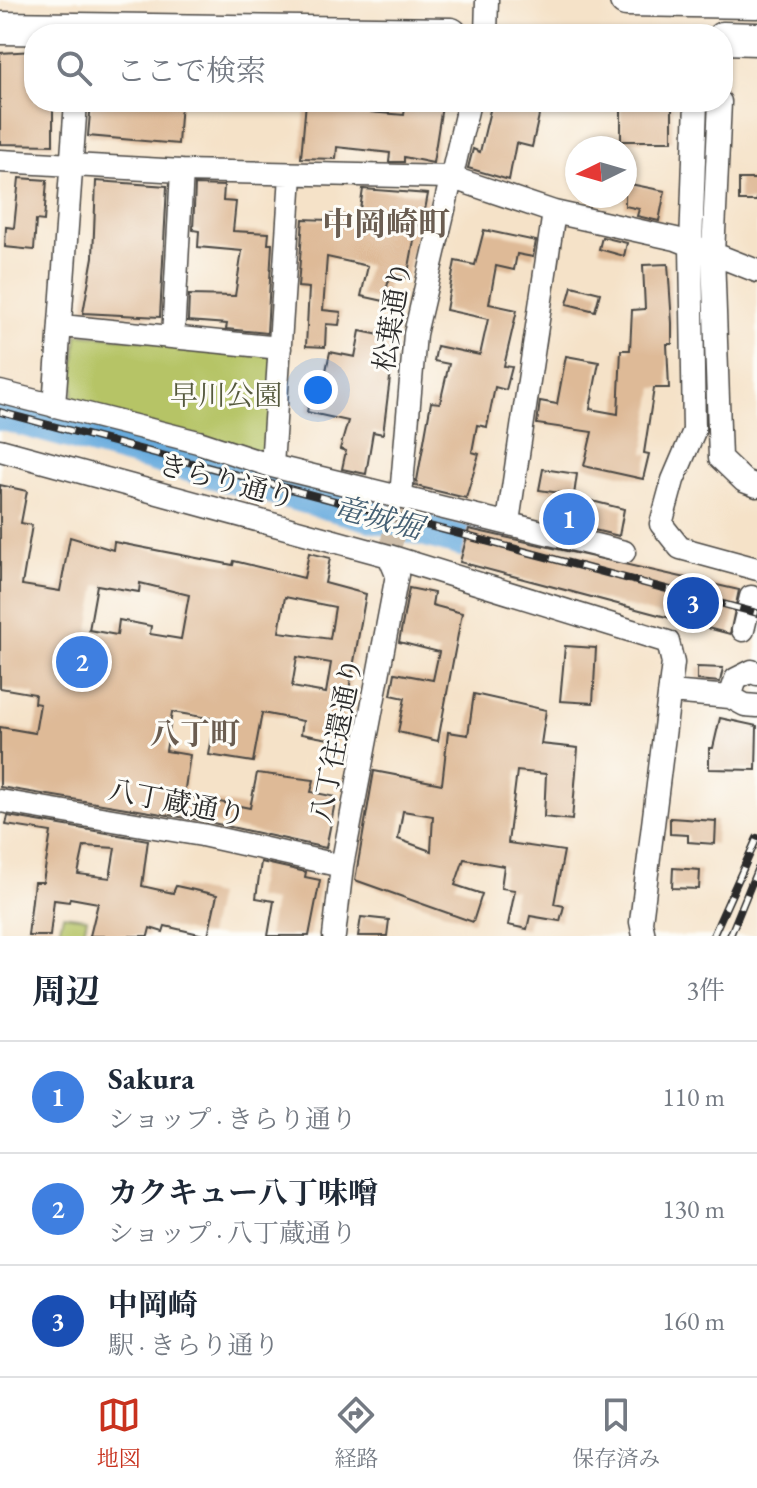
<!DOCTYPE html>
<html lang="ja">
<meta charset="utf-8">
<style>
body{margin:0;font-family:"EB Garamond","Noto Serif JP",serif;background:#f6f6f7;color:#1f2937}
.compass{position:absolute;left:565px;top:136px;width:72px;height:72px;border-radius:50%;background:#fff;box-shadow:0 2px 6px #0004;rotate:265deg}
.you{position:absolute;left:318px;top:390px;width:28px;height:28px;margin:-20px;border:6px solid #fff;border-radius:50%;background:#1a73e8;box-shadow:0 0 0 12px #1a73e833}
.badge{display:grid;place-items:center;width:52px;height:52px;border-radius:50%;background:#c8321e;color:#fff;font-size:26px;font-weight:700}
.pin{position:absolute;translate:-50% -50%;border:4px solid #fff;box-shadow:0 2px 8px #0006}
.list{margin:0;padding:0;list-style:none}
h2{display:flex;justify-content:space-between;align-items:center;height:104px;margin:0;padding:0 32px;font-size:34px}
h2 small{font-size:26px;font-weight:400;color:#747a83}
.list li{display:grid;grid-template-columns:52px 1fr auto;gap:24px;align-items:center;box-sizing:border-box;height:112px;padding:0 32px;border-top:2px solid #e0e1e3}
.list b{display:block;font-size:30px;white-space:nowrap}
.list p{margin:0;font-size:26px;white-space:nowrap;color:#747a83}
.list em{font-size:26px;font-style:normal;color:#747a83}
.icon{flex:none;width:44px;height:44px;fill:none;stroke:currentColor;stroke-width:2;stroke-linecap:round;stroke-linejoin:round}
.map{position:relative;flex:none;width:757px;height:936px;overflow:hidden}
.search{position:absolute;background:#fff;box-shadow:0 2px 6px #0004;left:24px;right:24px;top:24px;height:88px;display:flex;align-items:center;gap:20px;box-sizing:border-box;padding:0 28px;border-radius:32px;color:#747a83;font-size:30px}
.sheet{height:440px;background:#fff}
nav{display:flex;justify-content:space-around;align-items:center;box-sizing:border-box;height:112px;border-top:2px solid #e0e1e3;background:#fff;font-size:22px;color:#747a83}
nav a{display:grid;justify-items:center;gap:4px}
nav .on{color:#c8321e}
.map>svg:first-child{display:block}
.green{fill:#b6c466;stroke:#707848;stroke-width:2}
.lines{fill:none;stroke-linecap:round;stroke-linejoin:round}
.river{stroke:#69acde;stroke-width:32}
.building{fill:#deba97;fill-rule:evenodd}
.minor-tunnel{stroke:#cdbda9;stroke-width:22;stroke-dasharray:22 11;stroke-linecap:butt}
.minor-casing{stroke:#494643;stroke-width:25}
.highway-casing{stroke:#494643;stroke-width:35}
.minor{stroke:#fff;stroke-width:22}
.highway{stroke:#fff;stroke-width:32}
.rail-casing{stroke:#2b2b2b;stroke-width:8}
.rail{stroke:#fdfcf7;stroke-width:5;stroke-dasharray:15;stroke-linecap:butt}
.labels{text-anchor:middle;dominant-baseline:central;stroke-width:6;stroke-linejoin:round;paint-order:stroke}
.street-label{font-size:28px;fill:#2b2b2b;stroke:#fdfcf7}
.park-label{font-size:28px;fill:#55593d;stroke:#fdfcf7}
.water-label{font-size:30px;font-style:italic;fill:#445f73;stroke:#fdfcf7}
.neighbourhood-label{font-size:30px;font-weight:bold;fill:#6a5d51;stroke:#fdfcf7}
.quarter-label{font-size:32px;font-weight:bold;fill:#6a5d51;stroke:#fdfcf7}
</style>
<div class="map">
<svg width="757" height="936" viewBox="0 0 757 936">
<rect width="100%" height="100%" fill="#fdfcf7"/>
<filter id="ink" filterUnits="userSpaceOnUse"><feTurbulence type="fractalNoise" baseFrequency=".0125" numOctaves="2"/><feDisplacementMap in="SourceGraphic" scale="16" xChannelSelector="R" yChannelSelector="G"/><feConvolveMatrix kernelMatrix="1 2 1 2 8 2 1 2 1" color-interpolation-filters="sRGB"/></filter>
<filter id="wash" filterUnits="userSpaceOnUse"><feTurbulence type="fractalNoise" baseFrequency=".006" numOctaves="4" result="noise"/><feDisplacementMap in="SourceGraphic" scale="32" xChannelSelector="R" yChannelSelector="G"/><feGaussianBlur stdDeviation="1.8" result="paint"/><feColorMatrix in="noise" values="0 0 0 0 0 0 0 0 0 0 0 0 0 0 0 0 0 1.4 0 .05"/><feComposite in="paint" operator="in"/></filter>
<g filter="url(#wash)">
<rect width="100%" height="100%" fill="#f5e2c8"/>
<path class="green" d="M77 334 276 352 270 454 72 404Z
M63 915 87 918 83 936H58Z"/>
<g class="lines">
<path class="river" d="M0 414 506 553"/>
</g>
<g id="blocks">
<path class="building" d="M34 51V102H53V145L0 144V53Z
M91 102H181L178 144 88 136Z
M306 102H335L334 109 404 115 406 102 442 106 433 163 404 157V162H389L390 153 337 147 336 159 301 158Z
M492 102H542L532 147 516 143 509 180 468 168 473 149 480 152Z
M621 102H672V141H621Z
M19 178 47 180 44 221 36 220 34 250 5 247 6 227 14 228Z
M739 179H757V201H739Z
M96 181 167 186 160 317 83 313 93 257Z
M625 183 665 191 659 221 637 216 639 209 625 206Z
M195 185 224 186 223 201 236 202 233 231 269 233 268 244H272L267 333 226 329 227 324 188 321 189 295 235 296 242 251 198 247 199 231 193 230Z
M363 189 428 194 422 226 417 225 407 278 390 274 384 301 361 296 368 266 327 257 323 310 341 312 339 325 326 324 325 347 306 346 309 288 298 287 303 219 328 220V214L359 216Z
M484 230 536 241 533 257 517 254 514 270 496 266 489 304 517 310 504 366 512 367 506 390 495 387 487 427 477 425 472 452 479 454 466 498 416 486 431 402 440 403 449 364 434 361 437 346 480 355 488 319 446 310 455 261 475 265Z
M602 237 627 243 624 256 599 249Z
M668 264 672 323V344H667L669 388H654L644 453 649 454 643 479 584 466 592 432 537 424 540 401 557 404 566 356 599 362 590 409 618 414 621 350H630L632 310 645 309 643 265Z
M572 286 600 293 595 311 567 304Z
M360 331 395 338 383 434 373 432 366 474 342 469 346 451 340 449 348 421 307 412 310 397 320 399 330 352 355 357Z
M543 469 577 474 574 495 539 490Z
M0 485 27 491 21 523 32 525 22 585 60 591 70 537 113 550 114 542 233 565 234 561 304 578 309 553 330 558 325 583 366 594 340 741 301 734 303 721 262 713 253 762 209 755 215 719 172 712 166 751 190 755 184 795 250 808 257 773 314 780 311 792 336 797 326 848 204 821 0 787V727L35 733 40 704 34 703 35 694 0 688ZM140 583 189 595 181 639 150 634 151 626 119 620 117 635 89 630 97 585 139 592ZM285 597 335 607 330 639 279 632ZM297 657 331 663 326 693 292 687Z
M568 495 624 509 619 536 561 522Z
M469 529 739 590 730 634 460 562Z
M409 588 434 593 432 605 462 613 438 741 398 732 405 698 391 695 395 673 433 680 439 652 399 642Z
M565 646 596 648 593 703 560 701Z
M697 667 723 668 720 682 697 680Z
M474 694 546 710 541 744 578 748 572 820 544 817 546 774 517 771 508 843 564 851 554 904 564 906 560 921 530 916 527 929 508 925 515 890 501 888 504 866 464 859 455 885 482 894 473 922 355 880 374 771 442 784 448 732 468 735ZM403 811 433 816 431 851 398 839Z
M720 718 757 726 756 770 709 769V748H713Z
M8 816 148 840 142 886 173 893 176 886 217 895 208 936 165 926 163 932 150 928 148 936H90L98 903 70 898 69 902 54 900 50 936H28L34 882H43L51 832 6 825ZM84 846 115 848 110 878 78 874Z
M670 818 716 821 715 844 688 842V835L670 834Z
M261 862 306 872 305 877 320 880 309 936H268L274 901 256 898Z
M673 868 700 870 699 889 672 888Z
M361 917 389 920 387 936H358Z"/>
</g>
</g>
<g filter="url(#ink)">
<use href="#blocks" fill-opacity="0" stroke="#494643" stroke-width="2"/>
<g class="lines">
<path class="minor-tunnel" d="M389 556 401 496"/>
<g class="minor-casing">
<path id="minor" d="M486 34 487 0
M696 102 691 246 694 431 673 480 661 524 680 548 757 569
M720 102 713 254 720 458 744 481 757 486
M0 161 182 171 450 177 554 212 676 239 757 271
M62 326 280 348
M173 337 182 171
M0 392 198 442 272 466 624 552
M54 406 76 102
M0 450 389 556 668 642 673 663 641 922 644 936
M272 466 291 175
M401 496 415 334 469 102
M508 522 554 212
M743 630 751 597
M670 692 730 697 745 705 757 706
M730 697 736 679 752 671 757 674
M0 801 202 835 342 866
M334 936 342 866 397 575 389 556"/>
</g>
<g class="highway-casing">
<path id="highway" d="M626 0 757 2
M0 28 451 34
M723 38 757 39"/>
</g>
<use href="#minor" class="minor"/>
<use href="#highway" class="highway"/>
<g class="rail-casing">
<path id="rail" d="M0 412 757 613
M713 936 757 838
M730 936 757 870"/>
</g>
<use href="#rail" class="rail"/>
</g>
</g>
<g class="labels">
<g class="street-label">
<text transform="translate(392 316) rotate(-81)">松葉通り</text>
<text transform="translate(227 481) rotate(15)">きらり通り</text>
<text transform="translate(336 740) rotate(-79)">八丁往還通り</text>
<text transform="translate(177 802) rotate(11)">八丁蔵通り</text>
</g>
<g class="park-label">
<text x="226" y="395">早川公園</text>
</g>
<g class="water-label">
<text transform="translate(378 517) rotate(15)">竜城堀</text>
</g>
<g class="neighbourhood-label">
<text x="195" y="733">八丁町</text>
</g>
<g class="quarter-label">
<text x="386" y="224">中岡崎町</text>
</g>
</g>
</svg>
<svg class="compass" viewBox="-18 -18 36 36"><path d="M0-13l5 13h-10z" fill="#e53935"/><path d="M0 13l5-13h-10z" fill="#747a83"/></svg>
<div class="you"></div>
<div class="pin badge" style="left:569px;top:519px;background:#3f7fe0">1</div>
<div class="pin badge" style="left:82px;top:662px;background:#3f7fe0">2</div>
<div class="pin badge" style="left:693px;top:603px;background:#1a4fb4">3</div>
<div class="search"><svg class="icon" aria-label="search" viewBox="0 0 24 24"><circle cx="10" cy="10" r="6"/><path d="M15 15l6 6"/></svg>ここで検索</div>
</div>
<section class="sheet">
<h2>周辺<small>3件</small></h2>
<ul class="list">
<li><span class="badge" style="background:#3f7fe0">1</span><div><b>Sakura</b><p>ショップ · きらり通り</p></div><em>110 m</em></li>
<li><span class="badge" style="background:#3f7fe0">2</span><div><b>カクキュー八丁味噌</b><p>ショップ · 八丁蔵通り</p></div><em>130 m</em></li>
<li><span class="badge" style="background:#1a4fb4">3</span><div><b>中岡崎</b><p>駅 · きらり通り</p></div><em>160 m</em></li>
</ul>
</section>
<nav>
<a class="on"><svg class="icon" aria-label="map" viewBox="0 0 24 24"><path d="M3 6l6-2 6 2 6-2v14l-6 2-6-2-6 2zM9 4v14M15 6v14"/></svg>地図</a>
<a><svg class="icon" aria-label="directions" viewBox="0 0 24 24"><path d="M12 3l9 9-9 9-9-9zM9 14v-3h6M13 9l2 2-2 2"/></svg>経路</a>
<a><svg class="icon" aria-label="saved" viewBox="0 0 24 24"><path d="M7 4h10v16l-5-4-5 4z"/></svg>保存済み</a>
</nav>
